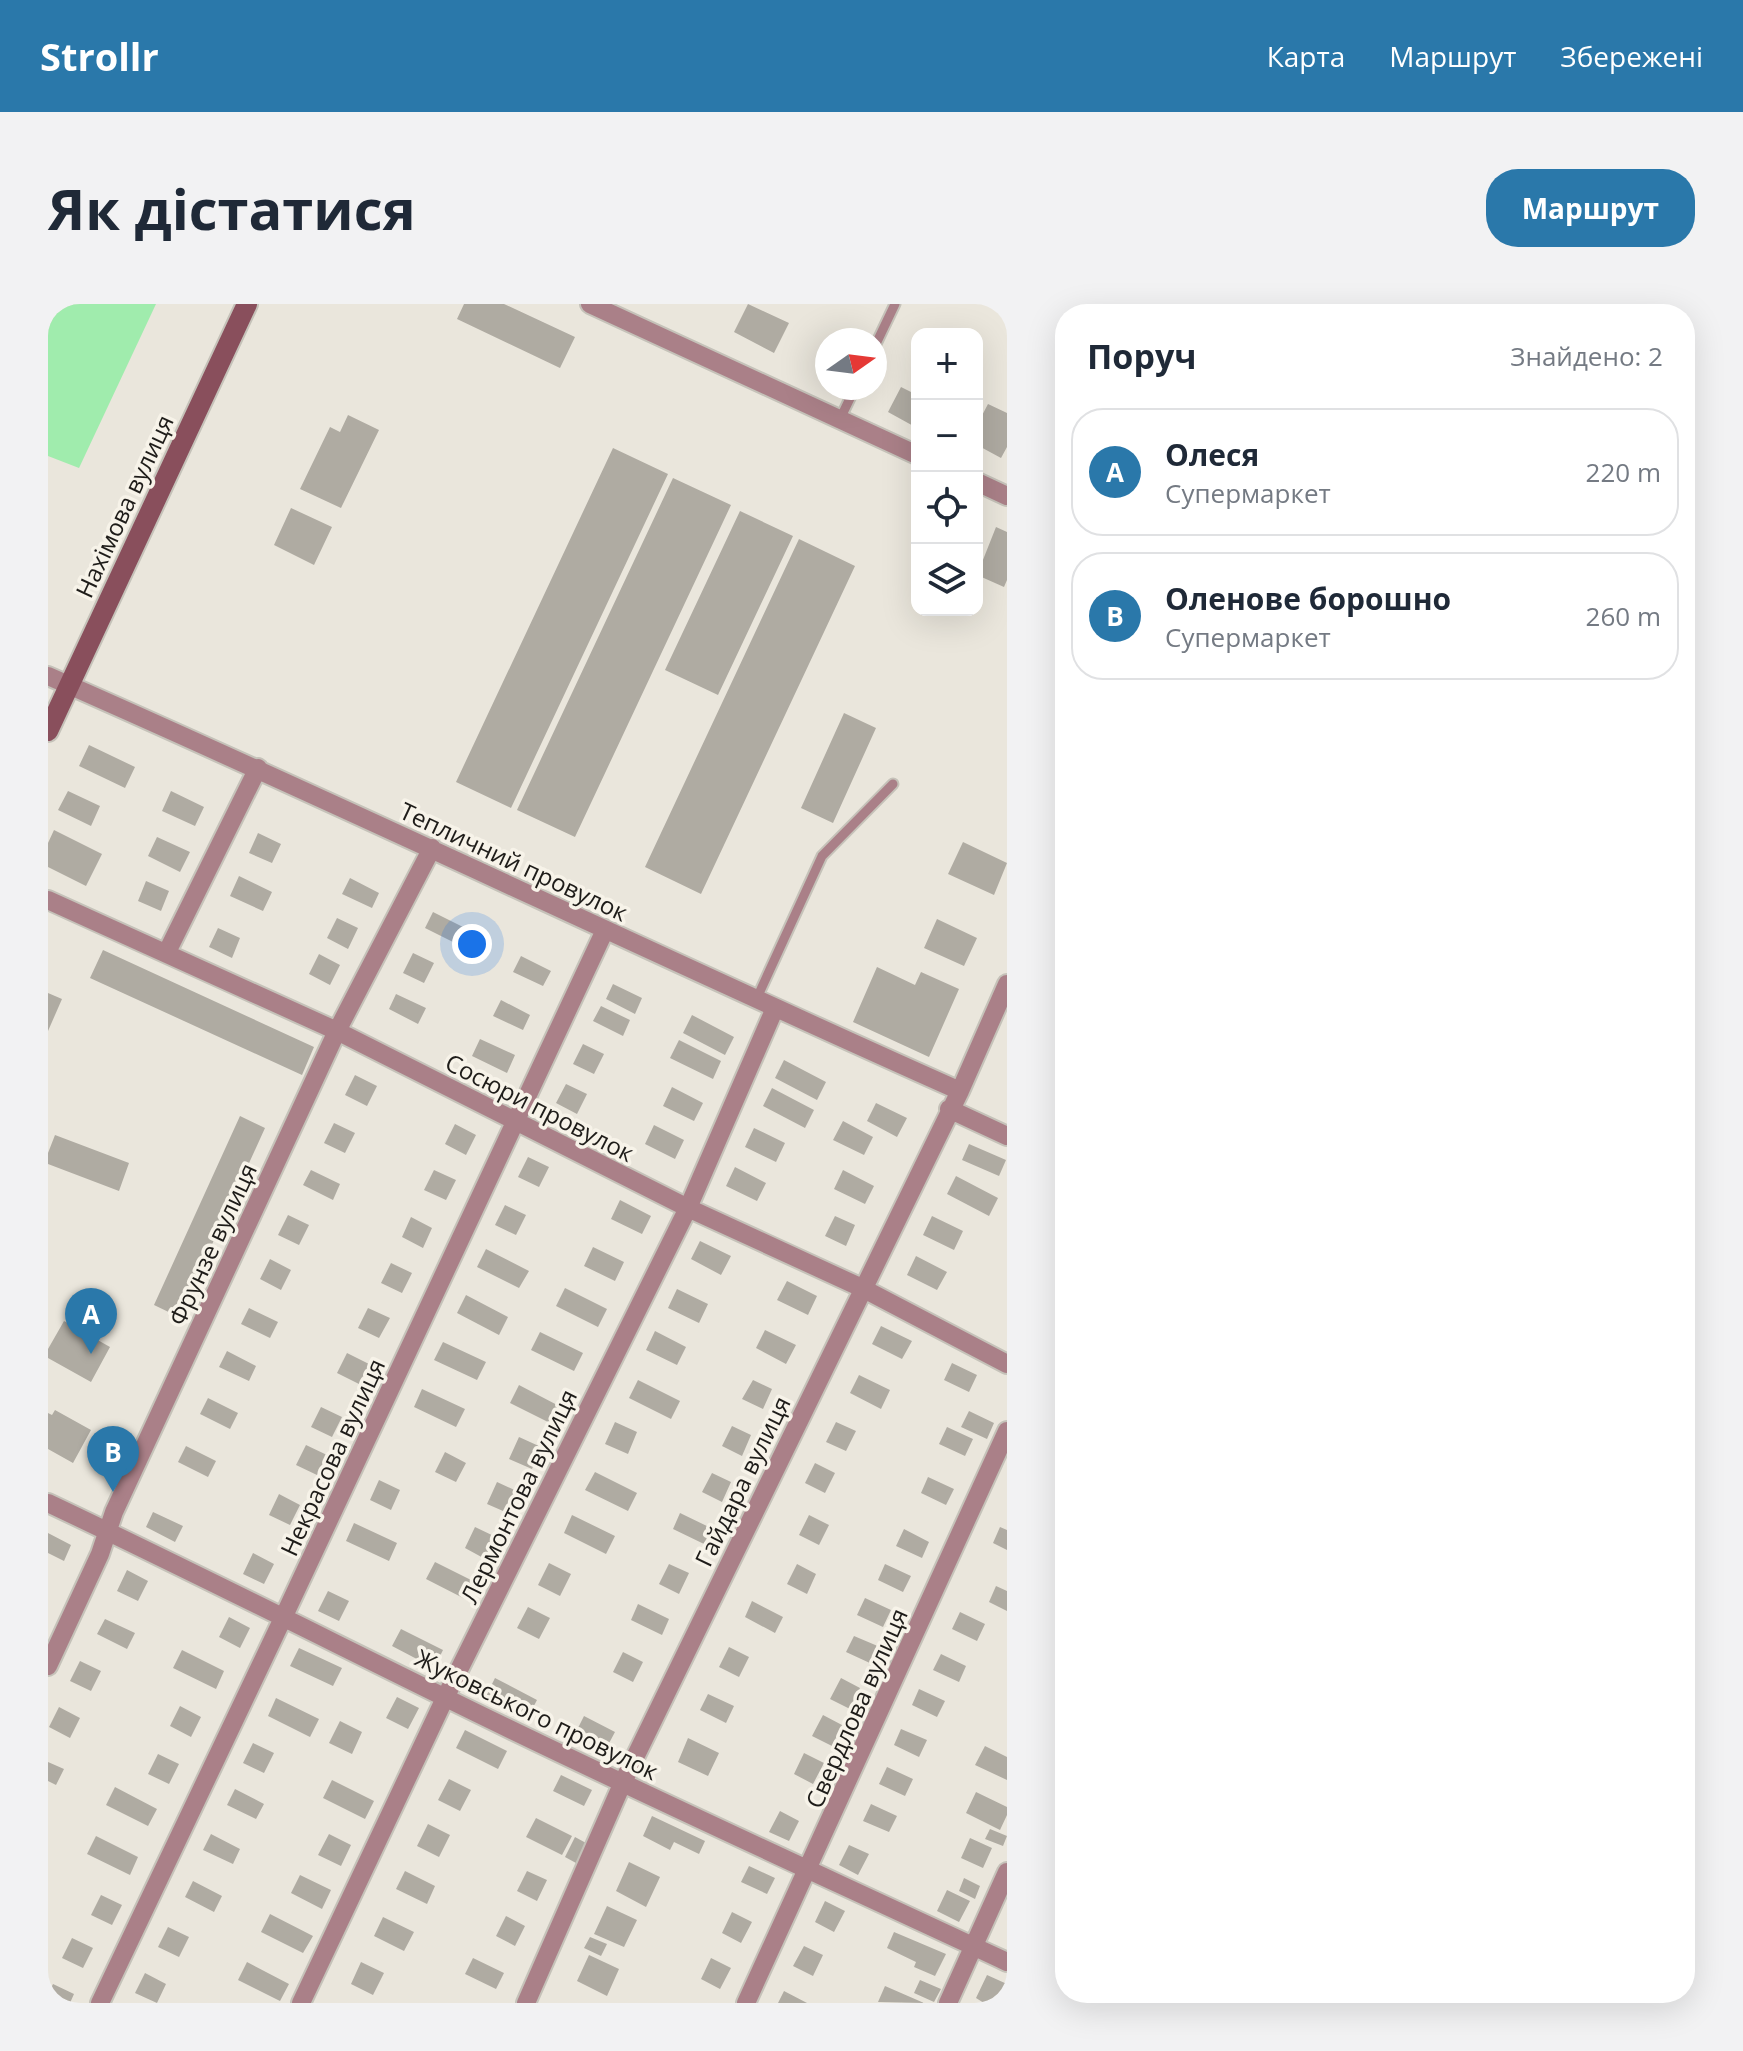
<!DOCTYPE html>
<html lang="uk">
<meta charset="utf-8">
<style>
body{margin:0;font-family:"Open Sans",sans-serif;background:#f2f2f3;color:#1f2937}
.controls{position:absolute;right:24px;top:24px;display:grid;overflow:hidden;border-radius:16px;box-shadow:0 8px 32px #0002}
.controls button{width:72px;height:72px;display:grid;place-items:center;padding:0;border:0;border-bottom:2px solid #e0e1e3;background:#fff;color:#1f2937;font:40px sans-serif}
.compass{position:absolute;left:767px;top:24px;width:72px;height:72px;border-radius:50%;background:#fff;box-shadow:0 8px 32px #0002;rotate:76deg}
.you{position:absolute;left:424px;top:640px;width:28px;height:28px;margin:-20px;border:6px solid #fff;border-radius:50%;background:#1a73e8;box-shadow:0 0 0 12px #1a73e833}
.badge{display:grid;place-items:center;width:52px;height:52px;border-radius:50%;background:#2a78aa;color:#fff;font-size:26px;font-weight:700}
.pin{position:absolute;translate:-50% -66px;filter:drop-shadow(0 2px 4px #0008)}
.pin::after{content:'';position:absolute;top:42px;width:28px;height:24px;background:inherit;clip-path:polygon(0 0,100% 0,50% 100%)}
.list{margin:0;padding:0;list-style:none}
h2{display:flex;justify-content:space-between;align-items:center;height:104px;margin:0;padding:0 32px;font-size:34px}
h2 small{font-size:26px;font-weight:400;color:#747a83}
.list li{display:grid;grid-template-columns:52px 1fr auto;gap:24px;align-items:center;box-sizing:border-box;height:128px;margin:0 16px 16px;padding:0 16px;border:2px solid #e0e1e3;border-radius:32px}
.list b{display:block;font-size:30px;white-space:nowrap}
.list p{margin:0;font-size:26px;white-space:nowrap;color:#747a83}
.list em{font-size:26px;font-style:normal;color:#747a83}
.icon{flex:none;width:44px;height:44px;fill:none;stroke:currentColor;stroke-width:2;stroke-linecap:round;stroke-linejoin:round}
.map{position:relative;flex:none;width:959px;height:1699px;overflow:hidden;border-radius:32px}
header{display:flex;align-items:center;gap:48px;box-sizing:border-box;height:112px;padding:0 40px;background:#2a78aa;color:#fff}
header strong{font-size:38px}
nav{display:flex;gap:44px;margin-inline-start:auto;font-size:28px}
.intro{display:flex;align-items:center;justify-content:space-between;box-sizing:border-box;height:192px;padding:0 48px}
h1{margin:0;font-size:56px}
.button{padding:20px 36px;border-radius:32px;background:#2a78aa;color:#fff;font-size:28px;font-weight:700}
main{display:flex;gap:48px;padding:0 48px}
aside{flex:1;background:#fff;border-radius:32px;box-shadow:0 8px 32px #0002}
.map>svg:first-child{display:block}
.green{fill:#a0ecad}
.building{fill:#afaba2}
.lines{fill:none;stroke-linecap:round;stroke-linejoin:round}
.lane-casing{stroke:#c5c2b9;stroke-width:13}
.street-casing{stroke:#c5c2b9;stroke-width:22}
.secondary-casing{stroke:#c5c2b9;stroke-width:24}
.lane{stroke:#aa8088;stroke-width:9}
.street{stroke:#aa8088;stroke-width:18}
.secondary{stroke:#894f5c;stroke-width:20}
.labels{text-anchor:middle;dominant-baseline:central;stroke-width:7;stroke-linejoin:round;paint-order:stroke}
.street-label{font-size:24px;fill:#1e1c19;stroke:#f7f3e9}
</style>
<header>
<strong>Strollr</strong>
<nav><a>Карта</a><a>Маршрут</a><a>Збережені</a></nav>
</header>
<div class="intro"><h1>Як дістатися</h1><a class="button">Маршрут</a></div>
<main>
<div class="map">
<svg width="959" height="1699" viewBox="0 0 959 1699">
<rect width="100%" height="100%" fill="#eae6dc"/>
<path class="green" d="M0 0H108L31 164 0 152Z"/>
<path class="building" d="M416 0H456L527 33 512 64 409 15Z
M700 0 741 19 726 49 686 28Z
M853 83 869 91V124L840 108Z
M940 100 959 109V143L953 154 929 141V121Z
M300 111 331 126 293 204 252 185 282 123 292 128Z
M565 144 620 170 463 504 408 478Z
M625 174 683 201 527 533 469 506Z
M243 204 284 223 266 261 226 241Z
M692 207 745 232 670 391 617 366Z
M948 223 959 228V276L956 283 929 271Z
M751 235 807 262 653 590 597 563Z
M796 409 828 424 785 519 753 504Z
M41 441 87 463 77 484 31 462Z
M20 487 52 502 43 522 10 506Z
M123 487 156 503 147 522 114 507Z
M6 526 54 550 38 582 0 563V539Z
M210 529 233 540 224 559 201 549Z
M109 533 142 548 132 568 100 552Z
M915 538 959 559 946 591 900 570Z
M191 572 224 588 215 607 182 592Z
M302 574 331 589 324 604 294 590Z
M98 577 121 587 113 607 90 597Z
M385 608 415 623 407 639 377 624Z
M289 614 310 624 300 645 279 634Z
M889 615 929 634 916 662 876 644Z
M170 624 192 634 184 654 161 643Z
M55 646 266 743 254 771 42 674Z
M365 649 386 659 376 679 355 669Z
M271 650 292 661 282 681 261 670Z
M473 652 503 667 495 682 465 668Z
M829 663 867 681 873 668 911 685 881 753 805 718Z
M565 680 594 694 587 710 558 695Z
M0 689 14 695 0 727Z
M348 690 378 704 370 720 341 705Z
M453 696 482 711 475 726 445 712Z
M553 702 582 716 575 732 545 717Z
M644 711 686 733 677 751 635 729Z
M432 735 467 751 459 769 424 752Z
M631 736 673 757 665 775 622 754Z
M535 740 556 750 546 770 525 760Z
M736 756 778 778 769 796 727 774Z
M307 771 329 782 319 802 297 791Z
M518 780 539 790 529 810 508 799Z
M624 783 655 799 646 817 615 802Z
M724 784 766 806 757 824 715 802Z
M828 799 859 814 849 833 819 817Z
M192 812 217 824 131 1013 106 1001Z
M795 817 825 833 816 851 785 836Z
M286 819 307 829 297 849 276 839Z
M407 820 428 831 418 851 397 840Z
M606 821 636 836 627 855 597 840Z
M706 824 737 839 728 858 697 843Z
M7 831 81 859 71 887 0 860V849Z
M921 840 958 856 951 872 914 856Z
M480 853 501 863 491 883 470 873Z
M687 863 718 879 709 897 678 882Z
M263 866 292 880 285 896 255 881Z
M386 866 408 876 398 896 376 886Z
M795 866 826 882 817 900 786 885Z
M908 872 950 894 941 912 899 890Z
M572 896 603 912 594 930 563 915Z
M457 901 478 911 468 931 447 921Z
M240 911 261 921 251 941 230 931Z
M787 912 807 921 798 942 777 932Z
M884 912 915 927 906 946 875 931Z
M363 913 384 924 375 944 354 933Z
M652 937 683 952 673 971 643 955Z
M545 943 576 958 567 977 536 962Z
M438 945 481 967 471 984 429 963Z
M868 952 899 968 889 986 859 971Z
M222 955 243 966 233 986 212 975Z
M343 959 364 969 354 989 333 979Z
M739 977 769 992 760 1011 729 996Z
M517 984 559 1005 550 1023 508 1002Z
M629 985 660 1000 651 1019 620 1004Z
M418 991 460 1013 451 1031 409 1009Z
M201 1004 230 1018 222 1034 193 1020Z
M320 1004 342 1014 331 1034 310 1024Z
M16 1017 62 1043 43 1078 0 1054V1045Z
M833 1022 864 1037 854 1055 824 1040Z
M717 1026 748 1041 738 1060 708 1044Z
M607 1027 638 1043 629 1061 598 1046Z
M492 1028 535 1049 526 1067 483 1046Z
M395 1038 438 1058 429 1076 386 1056Z
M179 1047 208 1062 201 1077 171 1063Z
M299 1049 321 1060 311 1080 289 1069Z
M904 1059 929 1071 921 1088 896 1076Z
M811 1071 842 1086 833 1105 802 1089Z
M590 1076 632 1097 623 1115 581 1094Z
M705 1076 724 1085 715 1105 694 1095Z
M471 1081 513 1103 504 1120 462 1099Z
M374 1085 417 1105 408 1123 366 1103Z
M160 1094 190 1109 182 1125 152 1110Z
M273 1103 294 1113 284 1133 263 1123Z
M7 1106 43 1126 25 1159 0 1145V1109L4 1111Z
M921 1107 946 1119 939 1135 913 1123Z
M567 1118 589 1128 580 1150 557 1140Z
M788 1118 808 1127 798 1147 778 1138Z
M684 1122 703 1131 694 1152 674 1142Z
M899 1123 925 1135 917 1152 891 1140Z
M471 1133 493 1143 484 1165 461 1155Z
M258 1141 279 1151 269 1171 248 1161Z
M138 1142 168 1157 160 1173 130 1158Z
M397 1148 418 1159 408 1178 387 1168Z
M767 1159 787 1169 777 1189 757 1179Z
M547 1168 589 1189 580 1207 537 1186Z
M664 1169 683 1178 674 1198 654 1188Z
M880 1173 906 1185 898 1201 873 1189Z
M331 1176 352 1186 343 1206 322 1196Z
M449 1178 471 1188 462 1210 439 1200Z
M231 1190 252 1201 242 1221 221 1211Z
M105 1208 135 1222 127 1238 98 1223Z
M632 1209 663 1224 656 1240 625 1225Z
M524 1211 567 1232 558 1250 516 1229Z
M761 1211 781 1221 771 1241 751 1231Z
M306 1219 349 1239 341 1257 298 1237Z
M427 1223 450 1234 439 1256 417 1244Z
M952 1223 959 1226V1246L945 1239Z
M856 1225 881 1238 874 1254 848 1242Z
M0 1229 23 1241 16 1257 0 1249Z
M205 1249 226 1260 216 1280 195 1270Z
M387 1258 429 1279 421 1297 378 1275Z
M501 1259 523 1270 512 1292 490 1281Z
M621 1260 641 1269 631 1290 611 1280Z
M749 1260 768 1270 759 1290 739 1280Z
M837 1260 863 1272 855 1288 830 1276Z
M79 1266 100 1277 90 1297 69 1287Z
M948 1282 959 1287V1307L941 1298Z
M280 1287 301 1297 291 1317 270 1307Z
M817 1294 843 1306 835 1323 809 1311Z
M704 1297 735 1313 727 1329 697 1313Z
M590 1300 621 1315 614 1331 583 1316Z
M480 1303 502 1314 491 1335 469 1324Z
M912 1308 937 1320 929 1337 904 1325Z
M181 1313 202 1324 192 1344 171 1333Z
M57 1315 87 1329 79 1345 49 1330Z
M353 1325 395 1346 386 1364 344 1342Z
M806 1332 832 1343 824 1360 798 1348Z
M681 1343 701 1353 691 1373 671 1363Z
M251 1344 294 1364 285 1382 242 1362Z
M134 1346 176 1367 168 1385 125 1364Z
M575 1348 595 1358 585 1378 565 1368Z
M893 1350 918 1362 911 1378 885 1366Z
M32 1357 53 1367 43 1387 22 1377Z
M447 1374 489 1396 480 1413 438 1392Z
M793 1374 812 1384 802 1405 782 1395Z
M871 1385 897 1397 889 1413 864 1401Z
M660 1390 686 1402 678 1419 652 1406Z
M349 1393 371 1404 360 1425 338 1414Z
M228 1394 271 1415 262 1433 220 1412Z
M132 1402 153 1413 143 1433 122 1422Z
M11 1403 32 1414 22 1434 1 1423Z
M775 1411 794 1421 784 1442 764 1432Z
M536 1412 567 1428 559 1443 528 1428Z
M292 1417 314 1428 304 1450 281 1439Z
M853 1425 879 1436 871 1453 846 1441Z
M417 1426 459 1447 450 1465 408 1444Z
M640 1434 671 1449 660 1472 630 1458Z
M205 1439 226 1449 216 1469 195 1459Z
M937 1442 959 1453V1476L927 1461Z
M756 1449 776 1459 765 1480 746 1470Z
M110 1450 131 1460 121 1480 100 1470Z
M0 1458 16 1465 8 1481 0 1477Z
M839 1463 865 1475 857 1492 831 1480Z
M513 1471 544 1486 536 1502 505 1487Z
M401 1475 423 1486 412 1507 390 1496Z
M284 1476 326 1497 317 1515 275 1494Z
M67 1483 109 1505 100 1522 58 1501Z
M187 1485 216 1500 208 1515 179 1501Z
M928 1488 959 1503V1511L952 1526 918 1509Z
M823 1500 849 1512 841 1528 815 1517Z
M732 1507 751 1517 741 1537 721 1528Z
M604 1512 657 1537 651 1550 626 1538 622 1546 595 1532Z
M488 1514 524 1532 514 1551 478 1533Z
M380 1520 402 1531 391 1553 369 1542Z
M942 1525 959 1532 955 1542 937 1535Z
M163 1530 192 1545 185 1560 155 1546Z
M281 1530 303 1541 293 1562 270 1551Z
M48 1532 90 1553 82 1571 39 1550Z
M527 1533 538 1539 528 1559 517 1553Z
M922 1534 944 1544 935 1564 913 1554Z
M801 1541 821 1550 810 1571 791 1561Z
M581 1558 612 1573 598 1603 568 1587Z
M701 1562 727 1574 719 1590 693 1578Z
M357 1567 387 1582 379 1600 348 1585Z
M479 1567 499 1576 489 1597 469 1587Z
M252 1571 283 1586 274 1605 243 1589Z
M916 1574 932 1582 927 1595 911 1587Z
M145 1577 174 1592 166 1608 137 1593Z
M899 1586 922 1597 911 1618 889 1607Z
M53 1591 74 1601 64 1621 43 1611Z
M777 1597 797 1607 786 1628 767 1618Z
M559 1602 589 1616 576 1643 546 1630Z
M684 1608 704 1618 693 1639 674 1629Z
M222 1610 265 1632 255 1649 213 1628Z
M458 1612 477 1622 467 1642 448 1632Z
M335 1613 366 1628 356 1647 326 1632Z
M120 1623 141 1633 131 1653 110 1643Z
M846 1628 898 1650 887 1672 866 1663 868 1658 839 1644Z
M542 1633 559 1640 553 1652 536 1644Z
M24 1634 45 1644 35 1664 14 1654Z
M756 1642 775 1651 765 1672 745 1662Z
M541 1651 571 1665 559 1692 529 1677Z
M425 1654 456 1669 448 1685 417 1670Z
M663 1654 683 1664 672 1685 653 1675Z
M199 1658 241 1680 232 1697 190 1676Z
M313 1658 336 1669 325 1691 303 1680Z
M97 1669 118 1680 109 1699 87 1689Z
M939 1671 959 1680V1699H936L928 1694Z
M872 1676 893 1685 886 1698 866 1689Z
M5 1680 26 1690 22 1699H0V1690Z
M837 1682 876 1699 830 1698Z
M736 1687 759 1699H730Z"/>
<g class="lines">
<g class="lane-casing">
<path id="lane" d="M827 42 847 0
M792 115 807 84
M708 696 774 552 845 480"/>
</g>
<g class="street-casing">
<path id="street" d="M542 0 869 151
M929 178 959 192
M0 372C306 506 606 651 912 787
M0 596 289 727 640 904 814 984 959 1060
M119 648 210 464
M901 805 959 832
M0 1199C133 1262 264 1328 396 1393 582 1485 771 1570 959 1658
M0 1362 52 1250 66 1208 289 727 384 544
M52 1699 236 1312 557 626
M253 1699 397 1394 640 904 727 704
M478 1699 575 1478 912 787 959 680
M698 1699 959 1127
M900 1699 959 1568"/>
</g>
<g class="secondary-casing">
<path id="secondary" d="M0 427 199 0"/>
</g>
<use href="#lane" class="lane"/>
<use href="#street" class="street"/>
<use href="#secondary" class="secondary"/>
</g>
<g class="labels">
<g class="street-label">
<text transform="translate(76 202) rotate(-65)">Нахімова вулиця</text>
<text transform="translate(466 557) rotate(25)">Тепличний провулок</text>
<text transform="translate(492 803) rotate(27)">Сосюри провулок</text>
<text transform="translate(164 940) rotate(-65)">Фрунзе вулиця</text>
<text transform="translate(284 1153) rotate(-65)">Некрасова вулиця</text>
<text transform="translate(694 1177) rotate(-64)">Гайдара вулиця</text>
<text transform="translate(470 1192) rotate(-64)">Лермонтова вулиця</text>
<text transform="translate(808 1404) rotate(-66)">Свердлова вулиця</text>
<text transform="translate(489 1410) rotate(26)">Жуковського провулок</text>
</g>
</g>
</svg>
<div class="controls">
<button>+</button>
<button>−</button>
<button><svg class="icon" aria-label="locate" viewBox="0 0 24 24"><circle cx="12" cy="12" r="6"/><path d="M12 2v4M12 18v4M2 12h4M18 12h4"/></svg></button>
<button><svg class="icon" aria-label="layers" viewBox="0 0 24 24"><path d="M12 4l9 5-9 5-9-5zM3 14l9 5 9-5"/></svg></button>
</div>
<svg class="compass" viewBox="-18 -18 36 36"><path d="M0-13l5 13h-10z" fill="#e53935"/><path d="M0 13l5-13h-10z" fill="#747a83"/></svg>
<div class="you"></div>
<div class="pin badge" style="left:43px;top:1050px">A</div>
<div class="pin badge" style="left:65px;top:1188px">B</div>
</div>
<aside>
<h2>Поруч<small>Знайдено: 2</small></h2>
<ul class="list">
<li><span class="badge">A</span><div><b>Олеся</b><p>Супермаркет</p></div><em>220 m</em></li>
<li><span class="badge">B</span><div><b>Оленове борошно</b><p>Супермаркет</p></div><em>260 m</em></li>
</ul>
</aside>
</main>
